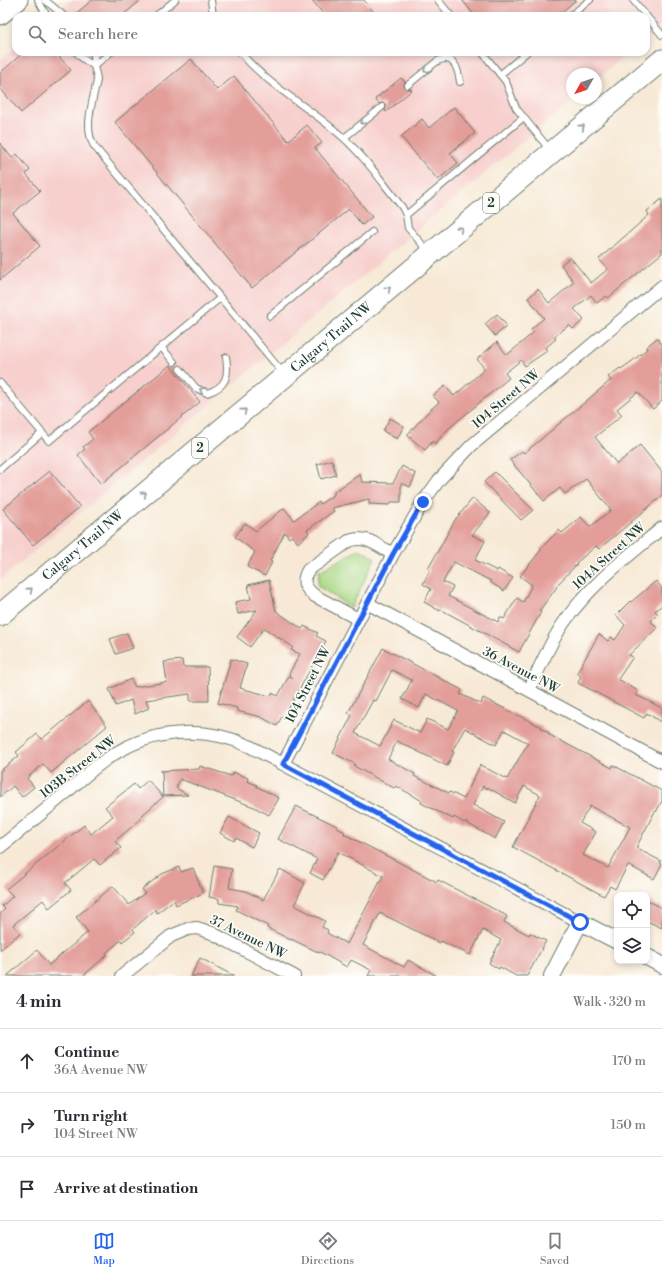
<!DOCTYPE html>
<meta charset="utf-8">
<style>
body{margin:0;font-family:"Libre Bodoni",serif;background:#f7f7f7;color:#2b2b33}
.controls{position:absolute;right:12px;bottom:12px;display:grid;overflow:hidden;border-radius:8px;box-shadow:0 2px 6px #0003}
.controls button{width:36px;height:36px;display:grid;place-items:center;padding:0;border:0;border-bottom:1px solid #e1e1e2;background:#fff;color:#2b2b33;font:20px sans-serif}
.compass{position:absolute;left:566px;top:68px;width:36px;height:36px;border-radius:50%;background:#fff;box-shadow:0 2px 6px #0003;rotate:230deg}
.stop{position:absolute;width:12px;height:12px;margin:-9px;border:3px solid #2563eb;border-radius:50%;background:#fff}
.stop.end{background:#2563eb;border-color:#fff;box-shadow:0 1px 4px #0008}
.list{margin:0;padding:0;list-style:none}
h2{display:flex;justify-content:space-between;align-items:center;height:52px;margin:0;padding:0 16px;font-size:17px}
h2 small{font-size:13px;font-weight:400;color:#7c7c81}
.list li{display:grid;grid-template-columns:26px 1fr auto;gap:12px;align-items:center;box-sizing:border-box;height:64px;padding:0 16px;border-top:1px solid #e1e1e2}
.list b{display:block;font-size:15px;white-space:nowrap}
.list p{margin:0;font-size:13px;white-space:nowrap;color:#7c7c81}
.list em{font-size:13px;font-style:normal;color:#7c7c81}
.icon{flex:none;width:22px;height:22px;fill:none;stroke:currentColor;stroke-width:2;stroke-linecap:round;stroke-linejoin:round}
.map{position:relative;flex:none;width:662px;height:976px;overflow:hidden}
.search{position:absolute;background:#fff;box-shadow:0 2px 6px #0003;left:12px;right:12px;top:12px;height:44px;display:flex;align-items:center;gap:10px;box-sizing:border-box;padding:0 14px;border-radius:12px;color:#7c7c81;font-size:15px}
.sheet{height:244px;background:#fff}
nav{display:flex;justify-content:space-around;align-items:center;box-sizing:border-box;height:56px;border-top:1px solid #e1e1e2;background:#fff;font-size:11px;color:#7c7c81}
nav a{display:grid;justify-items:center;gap:2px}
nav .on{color:#2563eb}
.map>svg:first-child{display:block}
.built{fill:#f7d0ce}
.green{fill:#abd986;stroke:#658b5d}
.building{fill:#e39e9a;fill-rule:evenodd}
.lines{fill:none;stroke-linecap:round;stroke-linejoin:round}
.lane-casing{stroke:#6b796c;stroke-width:8}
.street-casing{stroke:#6b796c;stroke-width:14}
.secondary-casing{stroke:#6b796c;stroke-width:18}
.highway-casing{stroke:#6b796c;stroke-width:23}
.lane{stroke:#fff;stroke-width:6}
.street{stroke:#fff;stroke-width:12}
.secondary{stroke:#fff;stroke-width:16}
.highway{stroke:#fff;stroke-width:21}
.oneway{stroke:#8f9e9a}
.route{stroke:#2563eb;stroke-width:5}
.labels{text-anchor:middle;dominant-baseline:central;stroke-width:3.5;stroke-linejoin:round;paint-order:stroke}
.shield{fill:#fdfcf7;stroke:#62766e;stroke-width:1}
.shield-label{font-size:12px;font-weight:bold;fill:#1f3d34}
.street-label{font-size:13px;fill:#1f3d34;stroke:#fdfcf7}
</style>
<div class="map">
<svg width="662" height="976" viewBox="0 0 662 976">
<rect width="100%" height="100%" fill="#fdfcf7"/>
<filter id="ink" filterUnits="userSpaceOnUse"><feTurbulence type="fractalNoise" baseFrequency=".025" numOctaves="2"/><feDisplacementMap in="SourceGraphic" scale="8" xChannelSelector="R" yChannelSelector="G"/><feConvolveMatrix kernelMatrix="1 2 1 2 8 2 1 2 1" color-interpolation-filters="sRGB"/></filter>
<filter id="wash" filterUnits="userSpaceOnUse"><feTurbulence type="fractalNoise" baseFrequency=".012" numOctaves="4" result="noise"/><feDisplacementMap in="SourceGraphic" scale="16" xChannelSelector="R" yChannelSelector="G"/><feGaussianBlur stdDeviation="0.9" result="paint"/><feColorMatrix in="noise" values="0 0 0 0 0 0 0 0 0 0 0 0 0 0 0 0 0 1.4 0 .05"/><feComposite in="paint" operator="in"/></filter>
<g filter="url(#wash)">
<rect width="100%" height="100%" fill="#f7e9d5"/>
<path class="built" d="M71 0H662V24L646 38V16H52Z
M16 47V52H629L596 80V74H572V98H575L0 580V60Z"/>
<path class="green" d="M360 549 375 558 351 608 318 586 319 571Z"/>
<g id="blocks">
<path class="building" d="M92 0H141L122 16H73Z
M312 0H364L377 16H325Z
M462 0H576L557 16H475Z
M24 52H55L71 70 21 113 0 88V73Z
M191 59 217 90 234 76 288 141 307 125 322 143 315 148 372 217 362 225 349 209 252 288 115 122Z
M401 78 405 82 404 85 405 88 410 89 412 90 386 112 385 111 386 107 385 104 382 103 379 104 375 99Z
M454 107 475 133 450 153 458 163 438 180 401 137 422 119 429 128Z
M0 143 12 158 17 154 30 170 26 174 40 191 13 213 40 246 0 280Z
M662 199V253L608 298 606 296 597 303 591 295 574 309 584 320 573 329 569 325 554 337 556 339 545 348 547 351 525 366 521 360 505 373 509 378 448 429 435 444 433 441 425 450 407 435 429 411 439 402 433 396 445 386 454 396 485 369 477 359 497 342 507 355 534 332 531 329 544 318 528 298 538 289 549 303 574 282 561 265 570 257 591 283 608 269 599 259 649 215 647 211Z
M497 314 507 326 495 336 485 324Z
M657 338 662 345V401L653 409 638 392 617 409 622 415 595 437 617 464 640 445 662 472V496L599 549 596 546 576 563 577 564 556 586 557 587 539 611 541 612 519 652 440 609V611L424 602 431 589 423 584 430 570 428 569 455 520 473 498 490 513 472 535 485 541 475 560 497 571 498 569 513 578 504 591 490 582 491 581 454 562 443 582 453 587 448 596 498 622 500 617 504 619 517 598 523 602 532 585 520 576 541 550 540 549 559 530 562 533 581 517 590 527 611 510 586 479 565 494 560 488 544 501 510 460 522 451 524 453 533 446 611 380 608 377 620 368 621 369 631 362 647 349 646 347Z
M170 365 200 402 101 484 78 455 85 449 83 447 93 439 88 432Z
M390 418 404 426 397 439 383 431Z
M332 460 336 475 321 479 317 464Z
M402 466 416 474 410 487 401 483V502H391L390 505 369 504V499L332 508 334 511 307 530 309 533 298 543 292 536 289 538 285 532 270 561 272 562 265 576 247 567 255 552 235 537 245 523 256 531 284 508 294 520 319 502 320 504 334 495V492L360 474 362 482 393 483Z
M50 471 80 507 33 545 3 509Z
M495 472 533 510 521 520 484 482Z
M269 580 276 611 302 629 304 626 318 633 316 636 326 641 284 717 282 716 277 726 261 717 237 711V708L218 703 231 659 247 664 240 688 270 696 272 693 278 696 289 676 293 678 289 675 290 672 300 654 291 650 293 647 264 628 250 647 237 637 257 610 238 614 235 602 251 599 248 585Z
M656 581 662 588V605L655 611 658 614 651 621 657 628 629 655 633 657 618 679 638 691 636 695 662 708V723L647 713 644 718 578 683 581 676 577 673 599 634 608 641 611 637 615 640 625 625 616 615 630 601 631 602Z
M127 633 133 648 116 654 110 639Z
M383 648 462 690 460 694 481 704 483 698 542 727 541 728 549 733 548 734 612 768 613 765 662 791V801L656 812 655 811 636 848 661 861 660 863 662 864 654 879 628 865 615 889 610 886 604 896 513 847 540 795 524 786 515 803 487 787V789L483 786 473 805 504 822 495 839 465 822 464 823 454 817 453 819 421 803 422 801 414 796 396 786 394 788 354 766 355 764 333 753 352 715 348 713ZM392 670 412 680 402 699 419 708 426 694 458 711 448 729 427 719 420 733 394 720 380 746 355 733 373 700 376 701ZM465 728 496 745 504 730 528 743 507 779 480 765 464 799 450 792 449 793 414 776 415 774 388 759 397 741 447 766 454 752 452 751ZM590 806 630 827 608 868 583 855 596 832 580 823Z
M182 660 183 667H208L209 701H190V694L146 700 149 708 135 714 131 700 116 706 109 689 131 679 135 687 167 682 164 662Z
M88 701 107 726 51 773 43 764 27 778 34 787 22 797 13 786 0 797V771L19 756 16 752 37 734 42 739Z
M200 766 231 776 233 772 248 778 247 781 257 785 256 786 279 798 269 815 254 807 180 779 176 788 188 795 163 796 162 772 160 771 199 769Z
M148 780 163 797 140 817 141 819 115 841 121 848 100 865 94 859 65 883 71 890 49 908 43 900 13 925 20 933 0 950V914L5 909 2 906 13 896 6 889 84 825 91 834 113 816 105 807 134 784 138 789Z
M296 806 337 826V828L345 832 344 834 379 852 437 882 438 880 490 907 507 916 504 922 529 935 530 933 546 941 527 976H516L500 967 499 969 489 963 501 940 483 930 470 955 441 941 440 943 380 913 363 945 404 967 408 960 437 976H368L371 970 351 960 347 967 320 952V953L291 939V940L267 928 268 926 236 910 238 906 219 903V899L209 897 214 866 232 869 229 888 246 891 263 900 280 869 305 883 294 905 325 921 322 927 328 930 327 933 347 944 383 876 338 852 323 880 310 873 317 859 278 839Z
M229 817 259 833 252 847 236 838 234 841 220 833Z
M179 867 181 872 193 868 203 893 176 905 174 900 157 913 155 910 133 929 135 932 122 942 121 940 106 953 107 955 83 976H7L37 950 49 965 88 932 76 917 113 886 129 905 145 893 142 889 162 874Z
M647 900 662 908V928L647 921Z
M200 958 234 976H191Z"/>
</g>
</g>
<g filter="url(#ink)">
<use href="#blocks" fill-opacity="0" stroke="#6b796c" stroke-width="1"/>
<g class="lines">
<g class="lane-casing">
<path id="lane" d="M38 0 47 16
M45 0 64 16
M211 0 213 16
M438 0 451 16
M633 0 662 35
M156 16 175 0
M570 16 590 0
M76 52 82 58 94 66
M93 52C95 57 94 61 94 66 95 71 97 75 97 80 93 101 83 127 94 146L283 373
M240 52C267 85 306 105 338 133 363 154 382 182 402 207L406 215 408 228 428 251
M482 52 506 82 516 108 550 150
M94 66 111 52
M501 74 527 52
M408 85 436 62C453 52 458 68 460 82
M344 138 382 107
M406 215 524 117
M270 316 372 232
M161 347 174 362
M180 369 196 388 207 393C227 387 229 375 226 357
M0 383 49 441 220 298
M0 469 42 433"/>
</g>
<g class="street-casing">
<path id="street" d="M367 603 662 762
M358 619 315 596C305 588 301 582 308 570L349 541C365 534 378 546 393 554
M529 690C540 667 550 642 565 621 591 584 627 557 662 528
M283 764 393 554 423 502 439 480 472 445 662 286
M0 847C23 829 45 810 68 791 85 776 103 759 123 749 162 728 210 728 249 746L580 922
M122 976 171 936 188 929 197 928 212 933 294 976"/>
</g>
<g class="secondary-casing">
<path id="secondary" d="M647 957 662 965
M552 976 580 922 617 941"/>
</g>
<g class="highway-casing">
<g id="highway">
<path d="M0 14 17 0"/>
<path id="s1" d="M0 615 662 60"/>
</g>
</g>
<use href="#lane" class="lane"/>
<use href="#street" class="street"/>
<use href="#secondary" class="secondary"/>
<use href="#highway" class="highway"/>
</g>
<defs><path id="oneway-chevron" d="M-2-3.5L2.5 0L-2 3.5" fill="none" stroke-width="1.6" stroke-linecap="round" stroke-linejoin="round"/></defs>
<g class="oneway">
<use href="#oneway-chevron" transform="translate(426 70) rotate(140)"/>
<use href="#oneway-chevron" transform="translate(363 122) rotate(140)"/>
<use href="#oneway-chevron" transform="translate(582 127) rotate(-40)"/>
<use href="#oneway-chevron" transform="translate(460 229) rotate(-40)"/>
<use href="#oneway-chevron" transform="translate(388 289) rotate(-40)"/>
<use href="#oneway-chevron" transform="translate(202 390) rotate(-155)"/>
<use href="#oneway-chevron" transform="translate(244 411) rotate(-40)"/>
<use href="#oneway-chevron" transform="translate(144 494) rotate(-40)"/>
<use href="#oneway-chevron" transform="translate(30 590) rotate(-40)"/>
</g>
</g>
<g class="lines" filter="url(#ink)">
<path class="route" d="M423 502 393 554 283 764 580 922"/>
</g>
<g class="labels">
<g class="shield">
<rect x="483" y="193" width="16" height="20" rx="3"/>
<rect x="192" y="438" width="16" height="20" rx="3"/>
</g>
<g class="shield-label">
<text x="491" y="203">2</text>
<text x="200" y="448">2</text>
</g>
<g class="street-label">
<text stroke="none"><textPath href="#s1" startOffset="432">Calgary Trail NW</textPath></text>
<text transform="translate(506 399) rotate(-40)">104 Street NW</text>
<text stroke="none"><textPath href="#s1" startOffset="108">Calgary Trail NW</textPath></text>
<text transform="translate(609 556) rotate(-42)">104A Street NW</text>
<text transform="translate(521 670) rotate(28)">36 Avenue NW</text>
<text transform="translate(308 685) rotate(-63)">104 Street NW</text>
<text transform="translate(78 767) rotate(-38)">103B Street NW</text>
<text transform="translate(248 937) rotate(26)">37 Avenue NW</text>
</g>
</g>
</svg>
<div class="controls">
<button><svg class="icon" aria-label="locate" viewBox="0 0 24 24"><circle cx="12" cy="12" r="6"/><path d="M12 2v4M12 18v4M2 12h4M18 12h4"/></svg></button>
<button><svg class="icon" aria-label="layers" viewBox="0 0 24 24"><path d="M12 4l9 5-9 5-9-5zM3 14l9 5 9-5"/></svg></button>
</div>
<svg class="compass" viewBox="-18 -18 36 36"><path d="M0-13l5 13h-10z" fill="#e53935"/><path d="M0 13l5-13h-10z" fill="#7c7c81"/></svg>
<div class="stop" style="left:580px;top:922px"></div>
<div class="stop end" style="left:423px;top:502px"></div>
<div class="search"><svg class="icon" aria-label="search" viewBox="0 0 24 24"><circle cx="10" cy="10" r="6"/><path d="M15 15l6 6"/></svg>Search here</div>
</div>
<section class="sheet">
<h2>4 min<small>Walk · 320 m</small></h2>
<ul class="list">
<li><svg class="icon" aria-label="ahead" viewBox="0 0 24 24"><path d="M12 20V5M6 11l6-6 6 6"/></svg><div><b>Continue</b><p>36A Avenue NW</p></div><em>170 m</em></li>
<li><svg class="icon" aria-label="right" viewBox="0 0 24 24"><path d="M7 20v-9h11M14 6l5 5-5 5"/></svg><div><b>Turn right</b><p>104 Street NW</p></div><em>150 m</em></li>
<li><svg class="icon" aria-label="arrive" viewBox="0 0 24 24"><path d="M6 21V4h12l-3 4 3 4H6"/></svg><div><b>Arrive at destination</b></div></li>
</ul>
</section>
<nav>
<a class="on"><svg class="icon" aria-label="map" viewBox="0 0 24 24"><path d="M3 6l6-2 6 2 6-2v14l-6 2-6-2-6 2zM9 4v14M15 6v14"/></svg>Map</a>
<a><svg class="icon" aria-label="directions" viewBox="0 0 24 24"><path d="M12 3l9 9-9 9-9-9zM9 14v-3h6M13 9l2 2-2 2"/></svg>Directions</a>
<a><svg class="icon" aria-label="saved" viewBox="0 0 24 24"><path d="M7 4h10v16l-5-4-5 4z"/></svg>Saved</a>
</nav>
